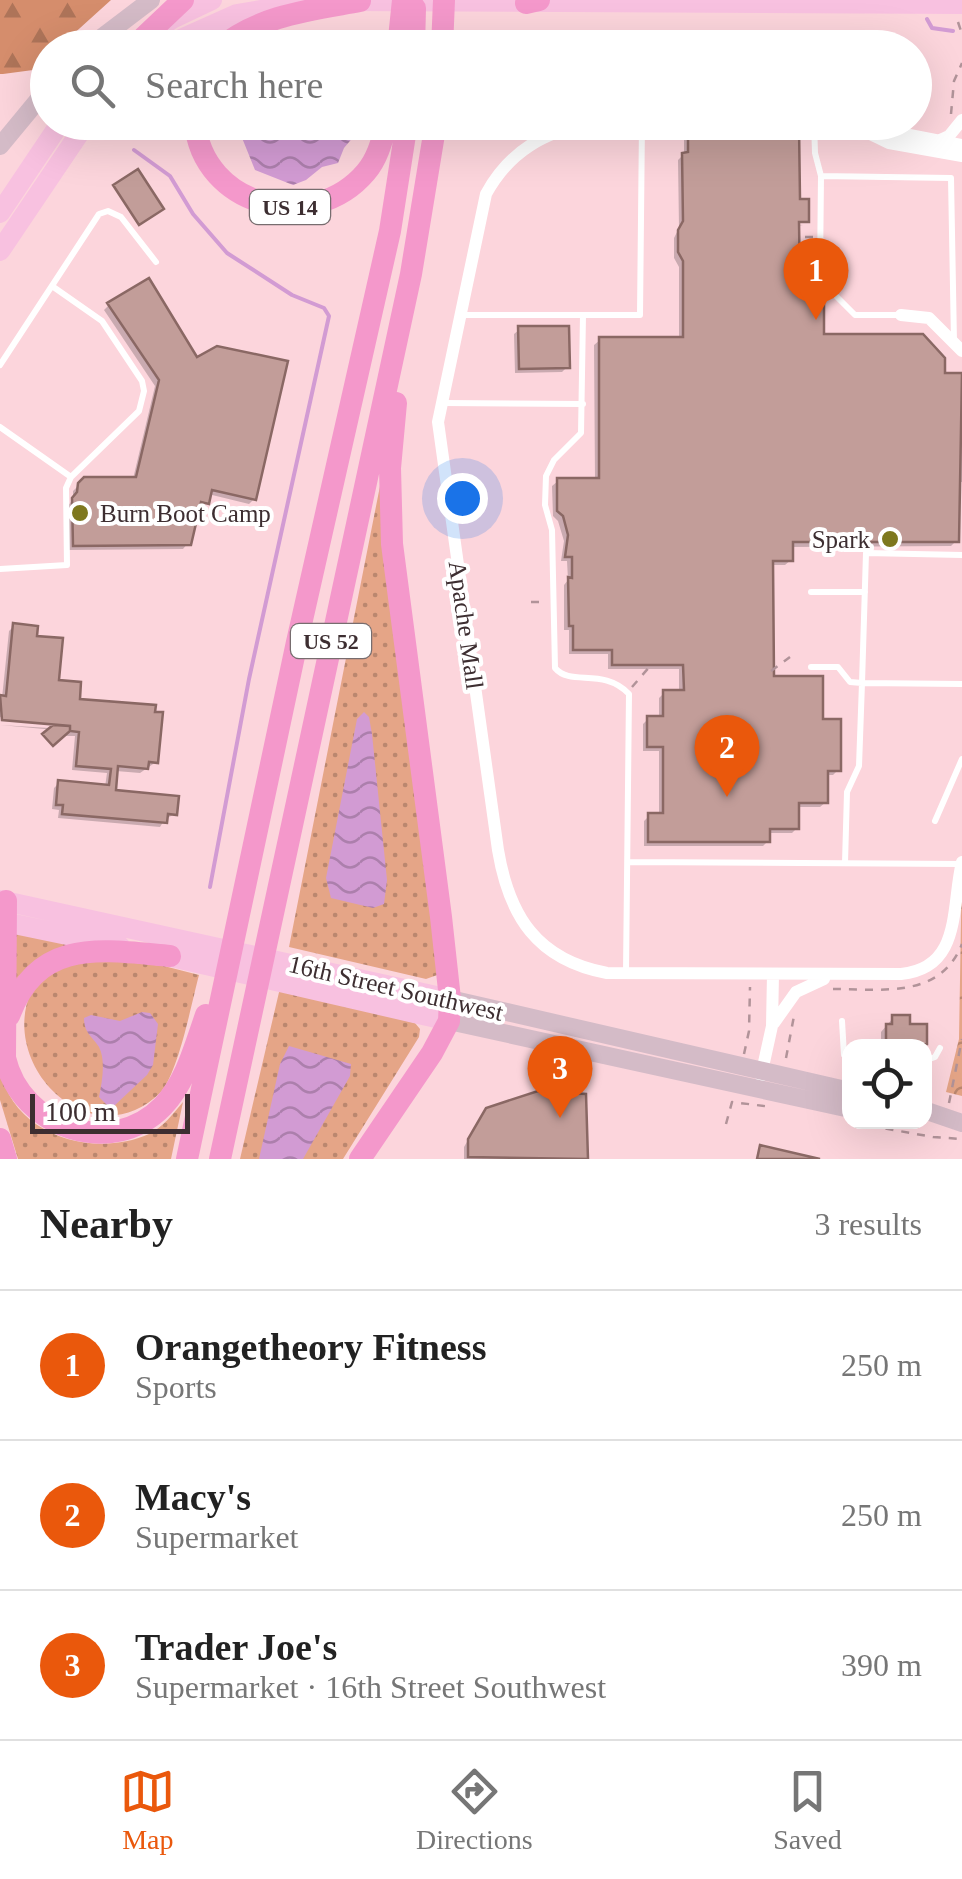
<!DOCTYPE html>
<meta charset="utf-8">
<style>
body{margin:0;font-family:Georgia,serif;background:#f6f6f6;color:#222}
.controls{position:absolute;right:30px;bottom:30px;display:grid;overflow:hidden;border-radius:20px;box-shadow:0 10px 40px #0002}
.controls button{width:90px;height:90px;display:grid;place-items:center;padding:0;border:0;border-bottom:2px solid #e0e0e0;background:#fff;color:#222;font:50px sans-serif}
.scale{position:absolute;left:30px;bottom:25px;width:160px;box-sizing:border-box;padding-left:10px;border:5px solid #3d2e31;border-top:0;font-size:28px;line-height:35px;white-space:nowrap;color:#3d2e31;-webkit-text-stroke:8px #fff;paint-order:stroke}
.you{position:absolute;left:462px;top:498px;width:35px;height:35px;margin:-25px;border:8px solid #fff;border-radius:50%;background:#1a73e8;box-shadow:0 0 0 15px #1a73e833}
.badge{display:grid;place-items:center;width:65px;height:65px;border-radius:50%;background:#ea580c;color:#fff;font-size:32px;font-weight:700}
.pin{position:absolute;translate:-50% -82px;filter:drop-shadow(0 2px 5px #0008)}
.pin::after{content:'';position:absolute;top:52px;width:35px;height:30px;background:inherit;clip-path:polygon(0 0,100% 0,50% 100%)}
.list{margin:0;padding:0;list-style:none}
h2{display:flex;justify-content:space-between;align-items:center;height:130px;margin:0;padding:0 40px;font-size:42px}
h2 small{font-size:32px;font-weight:400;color:#767676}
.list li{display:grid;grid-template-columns:65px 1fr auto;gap:30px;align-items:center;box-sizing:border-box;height:150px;padding:0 40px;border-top:2px solid #e0e0e0}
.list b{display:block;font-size:38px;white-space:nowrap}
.list p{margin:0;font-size:32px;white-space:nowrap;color:#767676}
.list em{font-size:32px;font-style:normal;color:#767676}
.icon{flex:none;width:55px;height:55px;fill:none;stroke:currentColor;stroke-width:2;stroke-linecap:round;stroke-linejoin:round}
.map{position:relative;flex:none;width:962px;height:1159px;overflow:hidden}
.search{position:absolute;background:#fff;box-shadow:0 10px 40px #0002;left:30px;right:30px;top:30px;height:110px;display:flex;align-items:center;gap:25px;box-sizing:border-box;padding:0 35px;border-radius:55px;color:#767676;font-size:38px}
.sheet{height:580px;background:#fff}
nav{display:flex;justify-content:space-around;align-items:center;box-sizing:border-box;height:140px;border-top:2px solid #e0e0e0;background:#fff;font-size:28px;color:#767676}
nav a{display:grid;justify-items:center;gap:5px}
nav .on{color:#ea580c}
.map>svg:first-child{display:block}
.grass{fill:url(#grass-dots)}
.forest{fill:url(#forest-firs)}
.park{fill:url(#park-crowns)}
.water{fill:url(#water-waves)}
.shadow{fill:#0003}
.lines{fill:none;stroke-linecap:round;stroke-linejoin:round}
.stream{stroke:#d29bd3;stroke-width:4}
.building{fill:#c29d99;stroke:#8a6864;stroke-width:2.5}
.path{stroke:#b19399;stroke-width:2.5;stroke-dasharray:8 8;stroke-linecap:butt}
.lane{stroke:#fff;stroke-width:6}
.street{stroke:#fff;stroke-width:12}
.secondary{stroke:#d4bbc7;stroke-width:18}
.primary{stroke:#f8c1e0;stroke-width:20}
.highway{stroke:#f498cb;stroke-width:22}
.poi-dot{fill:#7e781e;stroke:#fff;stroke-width:4}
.labels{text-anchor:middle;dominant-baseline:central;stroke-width:8;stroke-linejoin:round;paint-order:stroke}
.shield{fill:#fff;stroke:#776d6f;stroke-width:2.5}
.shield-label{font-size:22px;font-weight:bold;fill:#3d2e31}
.poi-label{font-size:25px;fill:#3d2e31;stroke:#fff;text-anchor:start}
.street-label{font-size:25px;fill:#3d2e31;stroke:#fff}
</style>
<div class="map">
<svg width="962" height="1159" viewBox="0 0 962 1159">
<defs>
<pattern id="grass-dots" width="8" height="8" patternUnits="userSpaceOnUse" patternTransform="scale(2.5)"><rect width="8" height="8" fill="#e5a587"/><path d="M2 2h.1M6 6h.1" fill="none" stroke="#bb876f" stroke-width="1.8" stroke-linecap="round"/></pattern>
<pattern id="forest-firs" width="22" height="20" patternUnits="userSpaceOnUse" patternTransform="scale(2.5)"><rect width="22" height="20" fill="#d58d6c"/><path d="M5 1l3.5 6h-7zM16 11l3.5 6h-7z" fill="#ae7459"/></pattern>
<pattern id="park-crowns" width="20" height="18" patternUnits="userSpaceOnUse" patternTransform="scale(2.5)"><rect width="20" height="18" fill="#e5a587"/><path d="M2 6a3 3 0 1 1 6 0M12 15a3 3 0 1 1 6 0" fill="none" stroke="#bb876f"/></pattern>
<pattern id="water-waves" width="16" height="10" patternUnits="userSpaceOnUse" patternTransform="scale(2.5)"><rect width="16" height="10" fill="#d29bd3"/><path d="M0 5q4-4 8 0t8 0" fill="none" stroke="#ac7fac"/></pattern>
</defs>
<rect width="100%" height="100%" fill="#fcd5dc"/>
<path class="grass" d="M380 486 440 974 426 979 289 947Z
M13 932 70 944 13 987Z
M87 958 164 966 199 975C191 1005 179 1070 161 1092 94 1159 0 1070 30 994 38 984 46 974 58 968 67 964 78 961 87 958Z
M280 988 415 1023 420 1029 419 1037 343 1159H240Z
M0 1069C12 1135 93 1159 149 1134 163 1127 173 1114 183 1102L171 1159H18L0 1100Z"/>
<path class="forest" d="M0 0H111L59 47 48 48 47 58 33 70 3 74H0Z"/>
<path class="park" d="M962 861V1096L946 1092 959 1039Z"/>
<path class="water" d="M236 123H285L289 130C306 137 321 140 332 123H365L344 148 338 163 322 167 306 180 293 185 255 170Z
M364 712 369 717 372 734 387 880 384 904 373 908 331 898 326 878 357 719Z
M142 1012 150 1013 158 1024 153 1065 147 1075 114 1106H108L99 1097C102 1082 106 1061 99 1047 92 1036 84 1033 84 1018L91 1015 120 1021Z
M289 1046 351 1064 350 1076 303 1159H259L280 1064Z"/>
<path class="shadow" d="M689 127 798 202 806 221 787 224 803 225 797 226 798 285 822 337 942 376H962V482H956V541L951 546 791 547V560L785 565H771V679L820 722 838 770 833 775H826V802L820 807H797V828L792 833H768V841L763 846H644V821L649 816H659V751H643V724L648 719H659V698L664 693 679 692V669H608V654H569V630H564V585L568 580 567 561H561L564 541 558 521 553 516 552 486 558 481H595L594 345 600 340H679V267L674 258V238L679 228 678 160 684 154V132Z
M109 305 254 499 249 504 208 494 206 503 201 508 197 507 188 543 183 549 69 550 68 506 73 499V491L85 479H133L155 386 104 310Z
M520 329 567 367 562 372 515 373 514 334Z
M14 626 35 638 56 682 156 762 140 773 116 771 114 792 175 814 165 819 160 827 58 818 59 810 52 809 54 788 59 783 105 787 107 773 72 770 75 736H66V731L0 725 82 730V725L0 717 9 631Z
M893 1018 908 1026 925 1043 921 1046H881V1032Z
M584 1096 586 1159H464V1147L482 1116Z"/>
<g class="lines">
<path class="stream" d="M927 19 932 28 953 31
M134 150 170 176 193 214 227 253 292 295 324 308 329 316 249 679 210 887"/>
</g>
<path class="building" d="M688 125 799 126 800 199H809V222H799L800 282H812L824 299V334H923L945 358V373H962L959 542H793V561H773L774 676H823V719H841V771H828V803H799V829H770V842H648V813H663V747H647V716H663V690H684L683 665H612V650H573V626H569L568 577 572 578V557H565L568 535 563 516 557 511V478H599V337H683V261L678 252V230L683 221 682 153 688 152Z
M138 169 164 209 139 225 113 185Z
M149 278 197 357 217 346 288 361 256 500 212 490 209 504 201 502 191 545 73 546 72 498 77 492 78 483 84 477H136L159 380 107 303Z
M518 326H569L570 368 519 369Z
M13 623 38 626 37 636 63 638 59 680 81 682 80 699 156 705 155 712H163L158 763 149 762 148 769 118 766 116 790 179 796 177 815 168 814 167 823 62 814 63 805H56L58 780 109 785 111 769 76 766 79 732 70 731V726L2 720 0 695 6 696Z
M53 725 70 726V731L53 746 42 734Z
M892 1015H910V1024H927V1044L892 1046V1043H886V1024H892Z
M538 1091 586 1094 588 1159 468 1157V1139L486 1108Z
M760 1145 820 1159H757Z"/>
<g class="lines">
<path class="path" d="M958 22 962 34
M951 114 954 81 962 63
M805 237H814
M531 602H544
M771 671 790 657
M632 687 651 665
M833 989C883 989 940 999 962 944
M744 1054 749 1031 750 987
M786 1058 794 1016
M949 1103 962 1039
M854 1123 933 1137 962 1139
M726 1124 732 1102 772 1107"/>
<path class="lane" d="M814 122 815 153 821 176 820 271 834 294 855 315H901
M821 176 951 178 954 342
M461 315H640L642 122
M583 315 581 433 554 460 546 476 545 505 552 530 555 668C571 687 603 667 629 694L626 972
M0 365 99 214 108 211 121 217 156 262
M444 403 583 404
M0 427 71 477
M962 555 866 553 862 683 962 684
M0 569 67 565 66 488 71 477 139 411 144 391 142 381 102 321 52 286
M811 592H865
M811 667H838L850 682 862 683 859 766 847 792 845 863
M935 821 962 759
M629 862 960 864
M842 1021 844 1055 850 1058
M924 1061 935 1057 940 1048"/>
<path class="street" d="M591 122C544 133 510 150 486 194L438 422 498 850C509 916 537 960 607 973L901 974C962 968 951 908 962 862
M843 122 962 145
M856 127 889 143 962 156
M938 141 949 136 962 120
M901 315 929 318 962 351
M774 1023 796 992 824 979
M761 1076 772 1026 773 974"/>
<path class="secondary" d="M88 48 151 0
M0 146 48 88
M450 999 850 1091
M449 1021 850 1109
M924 1110 962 1123"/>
<path class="primary" d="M344 1 962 4
M131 48 172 19 212 0
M161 48 237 14 315 1
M0 213 61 122
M0 251 87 122
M0 900 450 999
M0 921 120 946
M154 953 449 1021"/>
<path class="highway" d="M526 3 539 0
M144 37 183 0
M220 48C260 15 311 10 360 1
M398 48 403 0
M414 48 415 8
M442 48 444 0
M195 122C202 207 313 235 366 172 378 158 382 140 387 122
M6 901 5 1058C21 1128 112 1159 163 1106 186 1082 195 1046 206 1015
M9 1016C38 937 102 950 170 956
M0 1139 6 1159
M187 1159 297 642 390 231 407 122
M220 1159 411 274 436 122
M360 1159 432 1053 449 1021 450 999 441 917 392 544 390 468 396 403"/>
</g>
<g class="poi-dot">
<circle cx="80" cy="513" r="10"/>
<circle cx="890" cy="539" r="10"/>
</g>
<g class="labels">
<g class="shield">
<rect x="250" y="190" width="80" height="34" rx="8"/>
<rect x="291" y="624" width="80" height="34" rx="8"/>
</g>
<g class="shield-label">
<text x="290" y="207">US 14</text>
<text x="331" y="641">US 52</text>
</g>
<g class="poi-label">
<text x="100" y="513">Burn Boot Camp</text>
<text x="870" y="539" text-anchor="end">Spark</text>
</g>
<g class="street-label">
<text transform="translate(466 625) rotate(82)">Apache Mall</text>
<text transform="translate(396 988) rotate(13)">16th Street Southwest</text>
</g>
</g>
</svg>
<div class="controls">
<button><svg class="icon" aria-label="locate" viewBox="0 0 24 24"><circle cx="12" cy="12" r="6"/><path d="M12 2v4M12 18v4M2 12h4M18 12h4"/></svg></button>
</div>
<div class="scale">100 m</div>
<div class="you"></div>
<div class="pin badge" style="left:816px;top:320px">1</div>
<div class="pin badge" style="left:727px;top:797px">2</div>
<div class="pin badge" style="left:560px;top:1118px">3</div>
<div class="search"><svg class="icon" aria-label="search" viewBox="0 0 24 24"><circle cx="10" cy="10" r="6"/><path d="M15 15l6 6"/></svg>Search here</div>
</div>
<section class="sheet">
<h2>Nearby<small>3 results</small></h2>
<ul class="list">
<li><span class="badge">1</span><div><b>Orangetheory Fitness</b><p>Sports</p></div><em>250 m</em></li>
<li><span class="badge">2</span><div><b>Macy's</b><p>Supermarket</p></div><em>250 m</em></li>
<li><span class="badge">3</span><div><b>Trader Joe's</b><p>Supermarket · 16th Street Southwest</p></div><em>390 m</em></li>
</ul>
</section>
<nav>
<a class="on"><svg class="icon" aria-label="map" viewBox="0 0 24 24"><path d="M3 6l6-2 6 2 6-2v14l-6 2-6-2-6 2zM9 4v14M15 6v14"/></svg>Map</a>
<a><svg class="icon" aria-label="directions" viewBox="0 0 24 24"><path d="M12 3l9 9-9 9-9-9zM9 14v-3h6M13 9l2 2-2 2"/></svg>Directions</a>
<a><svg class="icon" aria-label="saved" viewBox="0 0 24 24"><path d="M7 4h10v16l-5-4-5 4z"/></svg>Saved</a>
</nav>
